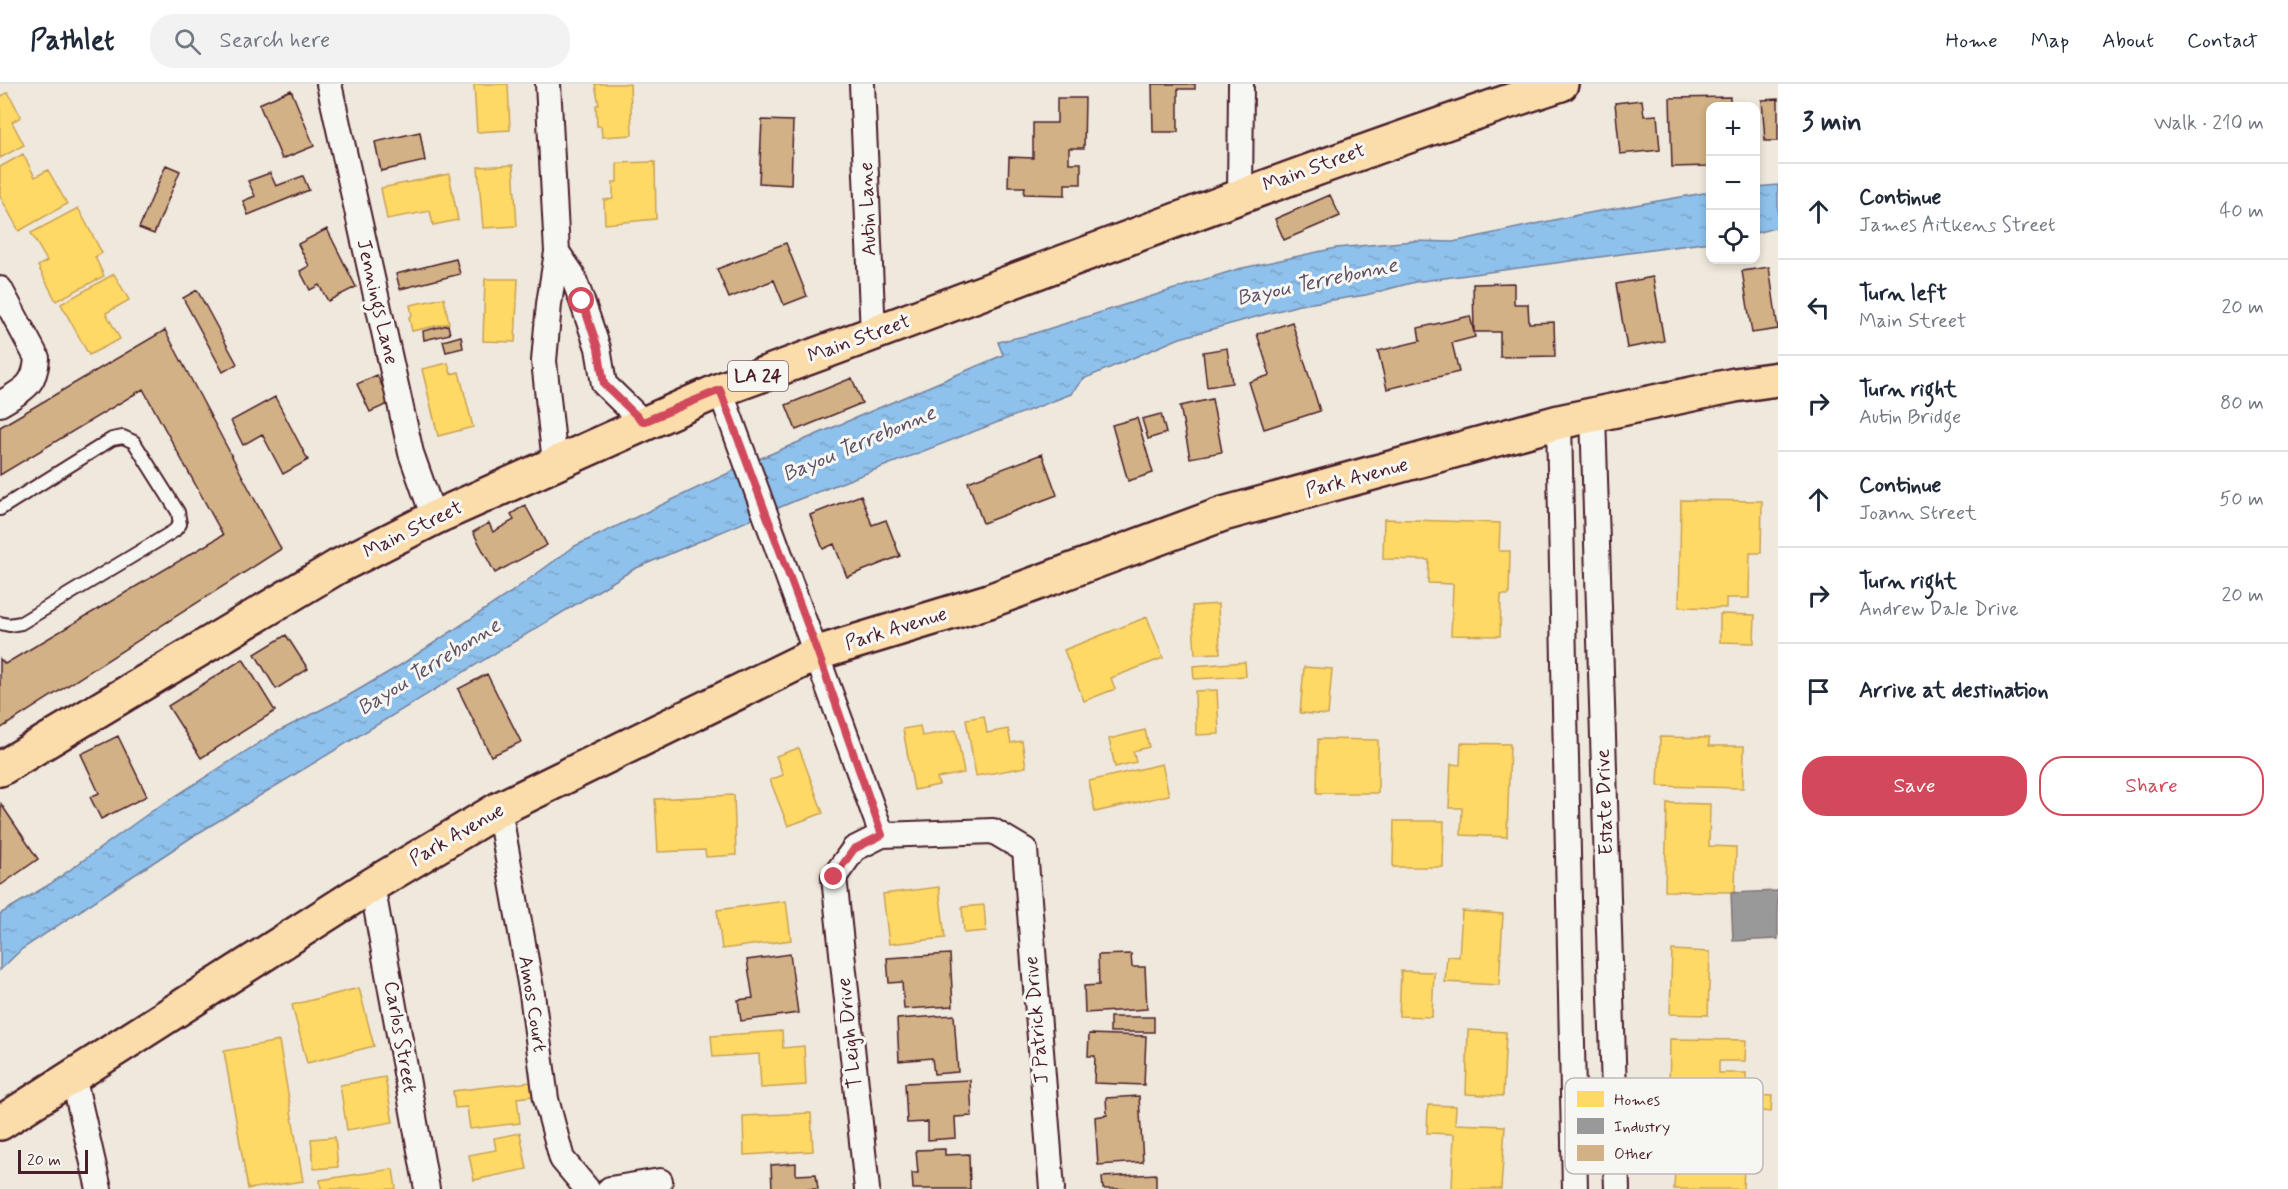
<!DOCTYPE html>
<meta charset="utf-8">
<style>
body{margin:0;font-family:Mynerve,sans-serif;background:#f2f2f3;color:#1f2937}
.controls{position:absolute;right:18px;top:18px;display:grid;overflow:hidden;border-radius:12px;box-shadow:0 3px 9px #0003}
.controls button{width:54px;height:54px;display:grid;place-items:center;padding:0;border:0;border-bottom:2px solid #e0e1e3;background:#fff;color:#1f2937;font:30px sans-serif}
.scale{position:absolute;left:18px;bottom:15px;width:70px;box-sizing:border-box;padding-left:6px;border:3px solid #4a1f2b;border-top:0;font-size:16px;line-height:21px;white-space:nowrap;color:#4a1f2b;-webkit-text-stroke:4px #f6f6f2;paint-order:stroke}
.stop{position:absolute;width:18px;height:18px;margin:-14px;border:4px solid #d1495b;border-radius:50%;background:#fff}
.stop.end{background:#d1495b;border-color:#fff;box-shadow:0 2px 6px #0008}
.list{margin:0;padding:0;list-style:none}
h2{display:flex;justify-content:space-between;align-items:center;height:78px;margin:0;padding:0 24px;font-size:26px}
h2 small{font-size:20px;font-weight:400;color:#747a83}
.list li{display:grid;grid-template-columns:39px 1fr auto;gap:18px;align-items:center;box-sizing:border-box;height:96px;padding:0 24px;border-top:2px solid #e0e1e3}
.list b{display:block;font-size:22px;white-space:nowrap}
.list p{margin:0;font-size:20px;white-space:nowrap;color:#747a83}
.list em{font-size:20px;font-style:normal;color:#747a83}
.actions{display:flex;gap:12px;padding:18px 24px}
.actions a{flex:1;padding:14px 0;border:2px solid #d1495b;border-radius:24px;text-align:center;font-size:21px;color:#d1495b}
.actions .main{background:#d1495b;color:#fff}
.icon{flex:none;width:33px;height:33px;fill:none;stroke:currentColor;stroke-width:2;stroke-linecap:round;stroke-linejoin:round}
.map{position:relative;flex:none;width:1778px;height:1105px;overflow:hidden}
header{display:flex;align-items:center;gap:36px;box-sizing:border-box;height:84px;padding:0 30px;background:#fff;border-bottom:2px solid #e0e1e3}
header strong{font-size:28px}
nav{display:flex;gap:33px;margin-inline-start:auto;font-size:21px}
.search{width:420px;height:54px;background:#f2f2f3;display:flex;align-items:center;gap:15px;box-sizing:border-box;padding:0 21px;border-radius:24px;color:#747a83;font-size:22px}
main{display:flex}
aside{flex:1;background:#fff}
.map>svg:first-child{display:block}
.water{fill:url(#water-ripples);stroke:#73809e;stroke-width:1.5}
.homes{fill:#ffd966;stroke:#c9a154;stroke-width:1.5}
.industry{fill:#999;stroke:#817478;stroke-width:1.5}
.building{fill:#d1b185;stroke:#4a1f2b;stroke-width:1.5}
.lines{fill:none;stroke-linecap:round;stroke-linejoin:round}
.lane-casing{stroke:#4a1f2b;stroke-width:16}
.street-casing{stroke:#4a1f2b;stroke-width:28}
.primary-casing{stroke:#4a1f2b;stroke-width:38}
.lane{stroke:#f6f6f2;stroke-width:12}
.street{stroke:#f6f6f2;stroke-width:24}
.primary{stroke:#fbddab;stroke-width:33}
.route{stroke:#d1495b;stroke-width:8}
.labels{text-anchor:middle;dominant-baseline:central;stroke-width:6;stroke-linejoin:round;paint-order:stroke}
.shield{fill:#f6f6f2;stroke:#7e6067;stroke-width:1.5}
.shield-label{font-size:18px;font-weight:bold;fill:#4a1f2b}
.street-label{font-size:20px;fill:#4a1f2b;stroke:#f6f6f2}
.water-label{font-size:21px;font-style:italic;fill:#5e5065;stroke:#f6f6f2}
.key{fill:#f6f6f2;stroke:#c2b6b6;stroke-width:1.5}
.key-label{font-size:16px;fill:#4a1f2b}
</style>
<header>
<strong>Pathlet</strong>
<div class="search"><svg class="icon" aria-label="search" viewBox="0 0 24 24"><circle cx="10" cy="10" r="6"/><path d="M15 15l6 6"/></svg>Search here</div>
<nav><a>Home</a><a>Map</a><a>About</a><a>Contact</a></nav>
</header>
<main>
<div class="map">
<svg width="1778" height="1105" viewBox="0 0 1778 1105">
<defs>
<pattern id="water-ripples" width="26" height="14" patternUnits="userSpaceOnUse" patternTransform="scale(1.5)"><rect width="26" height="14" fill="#8ec1eb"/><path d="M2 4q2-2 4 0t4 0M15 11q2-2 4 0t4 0" fill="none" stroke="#7ca5ca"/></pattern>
</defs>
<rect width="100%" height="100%" fill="#efe8dc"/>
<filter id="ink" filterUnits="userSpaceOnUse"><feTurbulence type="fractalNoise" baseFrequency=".0167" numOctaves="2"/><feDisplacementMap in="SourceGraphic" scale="12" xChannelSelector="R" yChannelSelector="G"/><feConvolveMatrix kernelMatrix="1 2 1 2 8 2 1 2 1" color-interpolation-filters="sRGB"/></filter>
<g filter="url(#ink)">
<path class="water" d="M1778 101V143L1756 149V103Z
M1710 108V158L1415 198 1366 211 1299 221 1180 254 1083 295 1071 310 797 416 634 485 195 751 22 865 0 886V830L50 800 152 727 273 650 346 613 399 582 510 509 575 462 754 377 1003 271 998 258 1032 250 1238 185 1336 164 1413 157 1453 158 1577 131Z"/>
<path class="homes" d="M474 0H508L510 46 477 48Z
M595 0H630L632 51 602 53 601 42H597L596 21H599Z
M8 8 21 33 12 38 24 61 0 74V13Z
M23 70 35 93 48 86 67 120 19 147 0 112V83Z
M655 78 656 135 605 140 604 116 613 115V98H617V79Z
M513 81 517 142 483 144 478 83Z
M449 90 458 136 433 141 430 127 387 135 381 104Z
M78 124 102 169 95 173 104 192 56 217 38 182 47 177 31 149Z
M114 190 129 216 106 229 120 255 89 271 61 220Z
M485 195H518L515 258 483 257Z
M444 214 449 239 412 247 409 233 412 232 410 221Z
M448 279 451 290 459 288 473 343 438 352 422 285Z
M1681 416 1762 417 1761 469H1750L1749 514H1726V524L1679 523Z
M1384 435 1500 439 1499 467H1510L1509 511H1501L1500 552 1451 551 1453 500 1428 499 1429 476 1383 475Z
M1218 520 1220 569 1195 570 1192 522Z
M1720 530 1755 531 1754 559 1720 558Z
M1147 533 1163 574 1111 594 1115 605 1084 617 1064 566Z
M1245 578 1246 592 1194 595 1193 582Z
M1304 583 1332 585 1328 631 1300 629Z
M1217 606 1219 650 1196 651 1195 607Z
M984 632 987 649 1008 645 1011 659 1022 657 1026 683 976 692 966 635Z
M920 642 922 652 956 646 964 689 937 694 939 701 914 706 903 645Z
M1145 646 1149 663 1133 667 1136 678 1115 683 1109 655Z
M1660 653 1709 654V662H1744L1743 704 1658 702Z
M1318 655 1378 656V709H1317Z
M1461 659 1510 660 1507 753 1461 751 1462 724H1449L1451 680 1460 681Z
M799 664 823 729 788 742 770 696 783 691 776 672Z
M1162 680 1169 711 1095 728 1089 697Z
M734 711 736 771 706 773 705 766 658 768 655 715Z
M1667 719 1710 720 1709 762 1736 763 1735 808 1665 807Z
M1394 737H1444L1443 783H1393Z
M939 803 945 854 889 860 883 810Z
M786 817 791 856 722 865 717 826Z
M984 821 986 847 964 849 962 823Z
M1462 827 1503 830 1499 901 1445 898 1447 872 1459 873Z
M1672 866 1710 868 1708 931 1670 930Z
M1401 887 1434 888 1432 933 1399 932Z
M359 904 374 962 307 979 292 921Z
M1468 946 1506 948 1503 1012 1466 1010Z
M782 947 783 964 804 962 806 1001 761 1004 759 970 713 973 711 952Z
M1670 955 1746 956 1745 977H1719V989H1746V1017L1669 1016Z
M279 957 303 1097 248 1105 224 967Z
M385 993 393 1038 347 1046 340 1001Z
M531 998 532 1012 517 1014 520 1039 470 1045 467 1023 455 1024 453 1007Z
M1754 1011 1772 1012 1771 1028 1753 1026Z
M1428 1021 1456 1022 1455 1040 1505 1042 1501 1105H1452L1454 1050 1427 1049Z
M811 1029 813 1067 744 1071 743 1032Z
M520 1049 527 1085 474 1096 469 1071 496 1066 494 1054Z
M335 1053 338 1083 314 1085 311 1055Z
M1676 1059 1718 1060 1717 1080 1744 1081 1743 1105H1674Z
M393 1085 396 1105H321L320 1096Z"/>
<path class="industry" d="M1778 807V855L1733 857 1731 809Z"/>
<path class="building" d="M1152 0H1195V5H1178V48H1153Z
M291 6 314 62 282 75 259 20Z
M1730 13V22H1710V82L1672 83 1670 14Z
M1057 14H1085L1084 64H1069V79H1081V100H1065V111L1024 110 1025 103H1008L1009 73 1033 74V39H1057Z
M1778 15V57H1765L1762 16Z
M1642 16 1644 32 1657 31 1660 66 1620 70 1615 19Z
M762 36 793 37 791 101 759 99Z
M420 48 425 77 381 87 375 58Z
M166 81 180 87 154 150 139 144Z
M270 89 276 102 303 92 309 106 248 131 243 117 255 112 248 97Z
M1330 111 1340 132 1284 156 1275 135Z
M327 145 356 203 328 217 319 201 310 206 300 187 309 182 298 160Z
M786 159 807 212 784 221 774 196 729 214 717 185Z
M456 175 460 190 400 205 396 190Z
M1769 183 1778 245 1752 249 1742 187Z
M1653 193 1664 257 1627 264 1616 200Z
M1514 199V220H1528L1529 239 1554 238 1555 272 1500 273V248H1474L1473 200Z
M197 206 237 280 223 288 183 214Z
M1470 232 1475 253 1452 259 1459 288 1387 305 1378 267 1420 257 1418 244Z
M1292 238 1320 327 1264 345 1249 298 1270 291 1257 250Z
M448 241 450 250 424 256 423 247Z
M165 246 281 465 0 645V575L5 580 223 451 143 305 0 391V343Z
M461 252 463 264 446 268 443 257Z
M1227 264 1232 299 1207 303 1203 268Z
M377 291 390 319 370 328 357 300Z
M852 294 862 319 796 346 786 321Z
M275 313 308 376 283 390 262 350 243 361 231 337Z
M1212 315 1222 368 1190 374 1180 322Z
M1161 330 1166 349 1148 355 1142 335Z
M1137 334 1153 389 1128 397 1112 341Z
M1042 370 1057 411 983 439 968 398Z
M861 411 872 441 886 436 900 472 847 493 834 460 823 465 810 431Z
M525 421 547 461 495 489 473 448 489 439 493 448 514 436 511 430Z
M286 551 308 585 276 605 255 570Z
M243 575 275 627 201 674 168 622Z
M487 590 521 658 491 672 458 605Z
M118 652 147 712 101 735 90 713 99 709 81 670Z
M1 720 38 775 1 801 0 799Z
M790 870 798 929 741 937 738 916 753 914 747 876Z
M950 870 953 922 904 925 902 898 889 899 887 874Z
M1131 870 1132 883H1145L1147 925 1085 929 1084 902 1099 901 1098 871Z
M954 931 958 988 934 990 932 974 899 977 897 935Z
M1110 933H1154V948H1110Z
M1089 950 1146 952 1144 1001 1094 999 1095 972H1088Z
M970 996 972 1032 955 1033 956 1054 928 1056V1038L907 1039 905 999Z
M1139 1012 1143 1078 1098 1081 1095 1033 1107 1031 1106 1014Z
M945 1065V1071L969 1070 970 1105H913L912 1089H918L916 1066Z
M796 1079V1091L816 1090 818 1105H772L771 1081Z
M1156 1090V1105H1103L1102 1093Z"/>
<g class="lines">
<g class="lane-casing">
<path id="lane" d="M0 425 112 355 123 353 134 358 178 428 180 440 174 447 21 539 9 541 0 539"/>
</g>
<g class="street-casing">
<path id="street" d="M329 0 411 369 434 434
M548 0 557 168 549 220 544 277 555 379
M862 0 873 250
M1240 112 1241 0
M557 168 572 190 582 217 598 264 604 300 643 338
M0 205 37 274C35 303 22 306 0 320
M720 306 882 751
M1593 330 1617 1105
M1559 338 1575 1105
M499 725 532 910 546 1015 562 1075 587 1105
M372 801 427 1105
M73 992 99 1105
M610 1105 660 1097
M867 1105 834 793 854 765 882 751 993 747 1025 766 1052 1105"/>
</g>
<g class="primary-casing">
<path id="primary" d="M0 685 337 483 434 434 720 306C1001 204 1278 93 1561 0
M0 1039 372 801 499 725 818 569 989 517 1223 430 1559 338 1735 301 1778 295"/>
</g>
<use href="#lane" class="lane"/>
<use href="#street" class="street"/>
<use href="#primary" class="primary"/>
</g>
</g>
<g class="lines" filter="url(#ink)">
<path class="route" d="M582 217 598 264 604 300 643 338 720 306 818 569 882 751 854 765 834 793"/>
</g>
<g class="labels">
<rect class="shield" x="728" y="277" width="60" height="30" rx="4.5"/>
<g class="shield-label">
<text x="758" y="292">LA 24</text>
</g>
<g class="street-label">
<text transform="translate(1314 84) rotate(-20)">Main Street</text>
<text transform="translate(868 125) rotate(-92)">Autin Lane</text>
<text transform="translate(377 218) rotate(77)">Jennings Lane</text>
<text transform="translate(859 255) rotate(-20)">Main Street</text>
<text transform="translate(1357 394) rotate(-15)">Park Avenue</text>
<text transform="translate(413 446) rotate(-26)">Main Street</text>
<text transform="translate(896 545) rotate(-17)">Park Avenue</text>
<text transform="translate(1605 718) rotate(-92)">Estate Drive</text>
<text transform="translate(457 751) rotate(-30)">Park Avenue</text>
<text transform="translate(532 920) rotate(81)">Amos Court</text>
<text transform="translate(1037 936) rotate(-95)">J Patrick Drive</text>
<text transform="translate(850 949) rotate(-96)">T Leigh Drive</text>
<text transform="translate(400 953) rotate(80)">Carlos Street</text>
</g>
<g class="water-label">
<text transform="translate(1317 198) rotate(-12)">Bayou Terrebonne</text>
<text transform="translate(859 360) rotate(-23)">Bayou Terrebonne</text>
<text transform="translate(429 583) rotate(-32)">Bayou Terrebonne</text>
</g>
</g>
<rect x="1565" y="994" width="198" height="96" rx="9" class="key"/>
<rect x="1577" y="1007" width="27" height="16" fill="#ffd966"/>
<rect x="1577" y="1034" width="27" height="16" fill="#999"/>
<rect x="1577" y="1061" width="27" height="16" fill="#d1b185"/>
<g class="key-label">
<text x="1614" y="1021">Homes</text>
<text x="1614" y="1048">Industry</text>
<text x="1614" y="1075">Other</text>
</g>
</svg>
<div class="controls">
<button>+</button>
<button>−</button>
<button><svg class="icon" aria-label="locate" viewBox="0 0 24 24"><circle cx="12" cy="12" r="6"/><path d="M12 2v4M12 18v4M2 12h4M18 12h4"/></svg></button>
</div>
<div class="scale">20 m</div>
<div class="stop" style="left:582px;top:217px"></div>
<div class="stop end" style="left:834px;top:793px"></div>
</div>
<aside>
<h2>3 min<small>Walk · 210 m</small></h2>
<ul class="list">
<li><svg class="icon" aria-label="ahead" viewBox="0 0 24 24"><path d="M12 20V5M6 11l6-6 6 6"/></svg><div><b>Continue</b><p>James Aitkens Street</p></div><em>40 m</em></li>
<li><svg class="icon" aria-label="left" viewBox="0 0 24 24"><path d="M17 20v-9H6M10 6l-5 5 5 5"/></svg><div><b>Turn left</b><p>Main Street</p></div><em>20 m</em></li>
<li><svg class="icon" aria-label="right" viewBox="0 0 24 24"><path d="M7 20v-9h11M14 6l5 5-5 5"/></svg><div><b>Turn right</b><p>Autin Bridge</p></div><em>80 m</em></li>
<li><svg class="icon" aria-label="ahead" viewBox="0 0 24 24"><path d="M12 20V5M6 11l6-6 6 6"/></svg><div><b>Continue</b><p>Joann Street</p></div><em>50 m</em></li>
<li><svg class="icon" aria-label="right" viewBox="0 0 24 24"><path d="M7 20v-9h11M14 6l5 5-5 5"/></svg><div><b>Turn right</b><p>Andrew Dale Drive</p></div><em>20 m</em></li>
<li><svg class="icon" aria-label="arrive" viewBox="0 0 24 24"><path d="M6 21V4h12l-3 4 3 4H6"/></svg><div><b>Arrive at destination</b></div></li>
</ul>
<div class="actions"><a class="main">Save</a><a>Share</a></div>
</aside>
</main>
